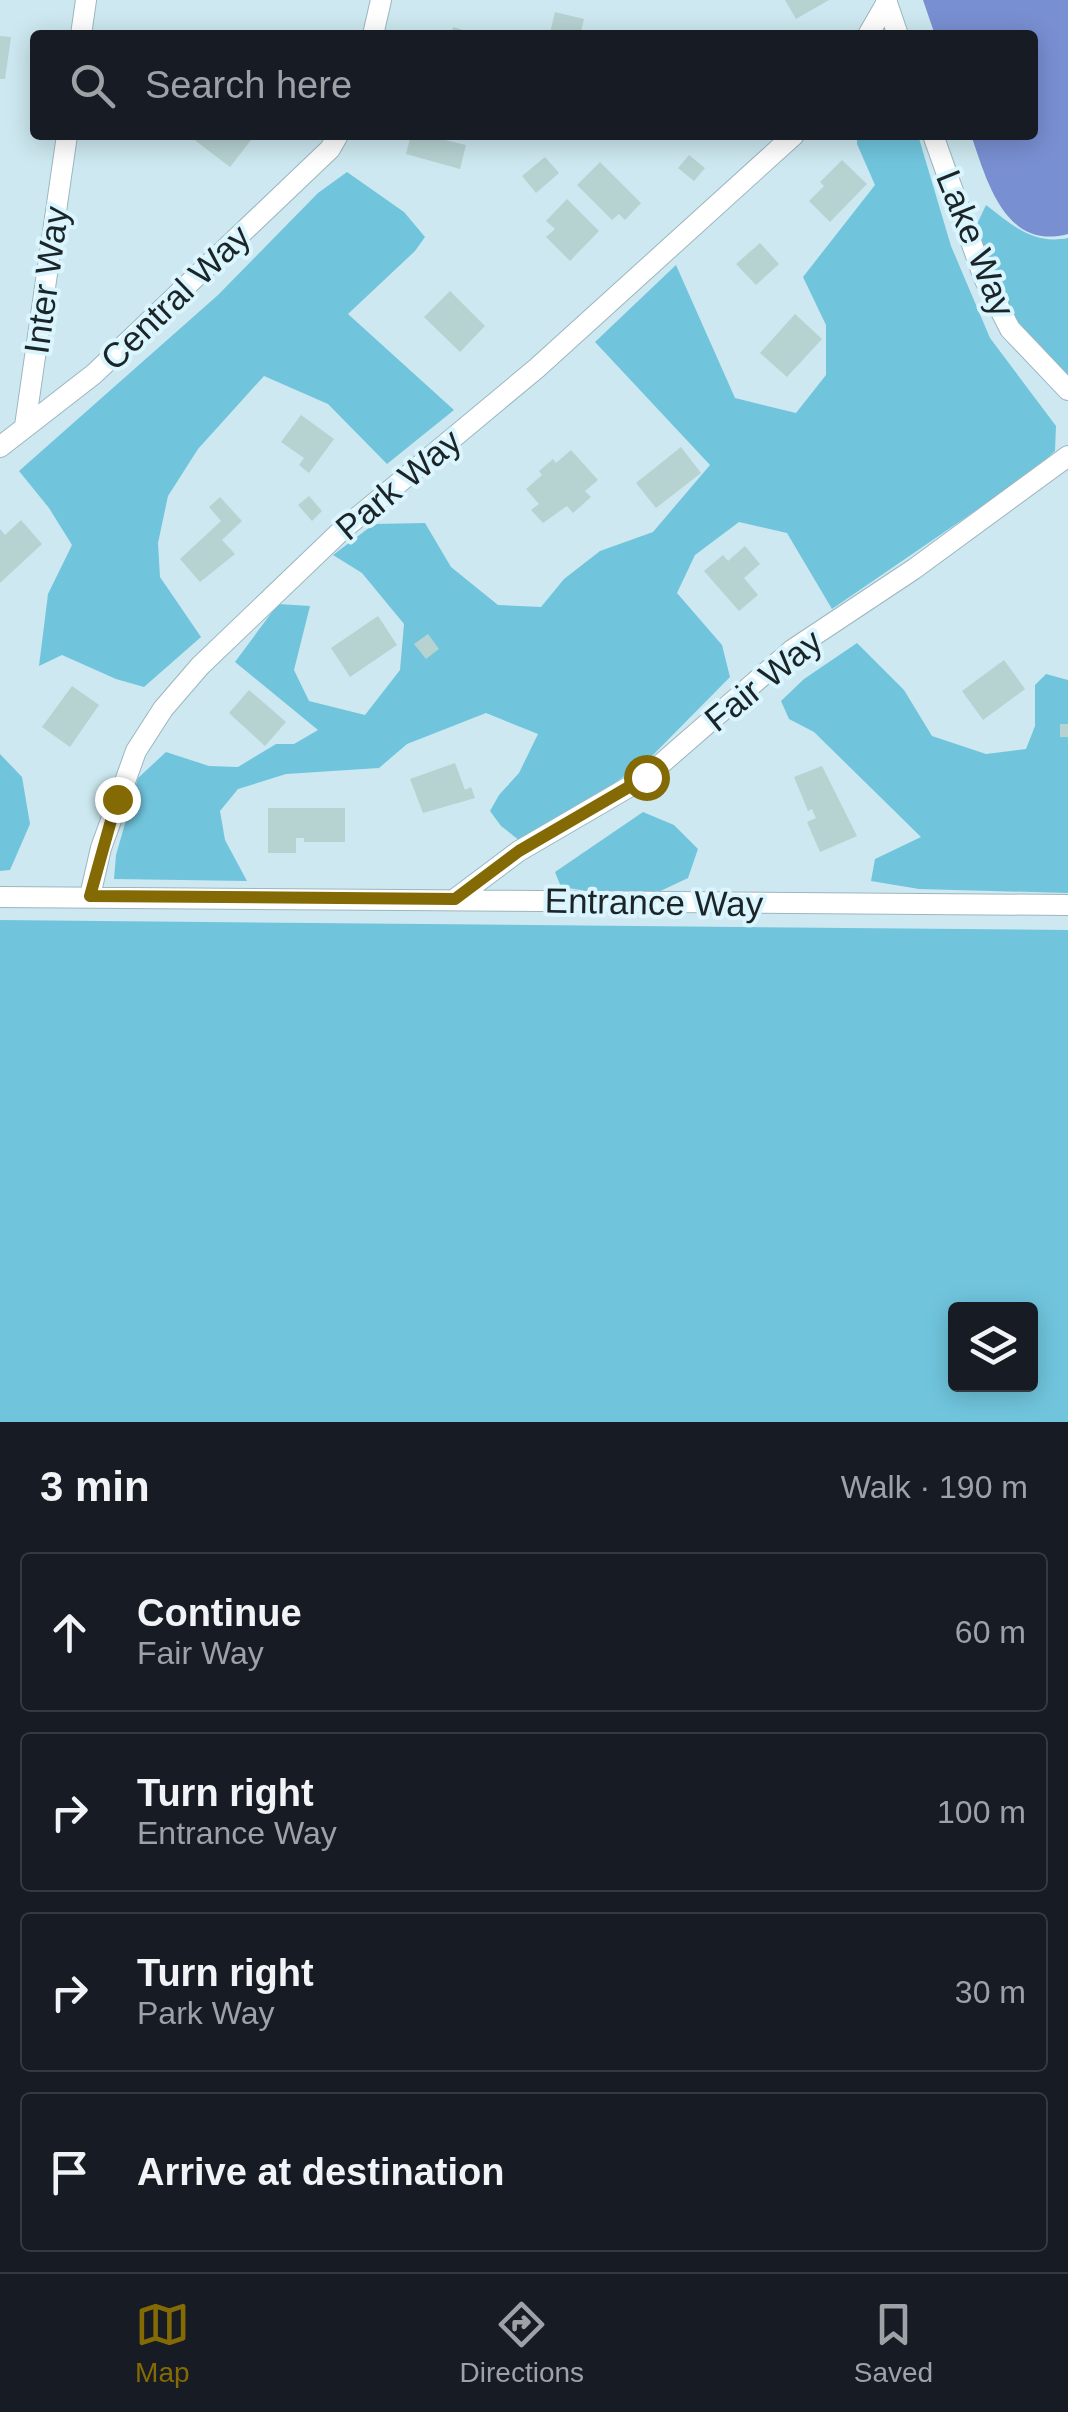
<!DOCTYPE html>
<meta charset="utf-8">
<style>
body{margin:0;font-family:Arial,sans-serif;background:#20242c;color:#f1f3f6}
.controls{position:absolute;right:30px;bottom:30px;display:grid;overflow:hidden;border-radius:10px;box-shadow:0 5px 25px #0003}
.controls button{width:90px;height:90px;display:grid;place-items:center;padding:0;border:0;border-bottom:2px solid #363941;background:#171b24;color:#f1f3f6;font:50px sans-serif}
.stop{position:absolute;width:30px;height:30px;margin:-22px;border:8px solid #836a04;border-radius:50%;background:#fff}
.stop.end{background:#836a04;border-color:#fff;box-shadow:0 2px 10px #0008}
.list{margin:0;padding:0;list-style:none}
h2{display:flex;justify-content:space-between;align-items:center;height:130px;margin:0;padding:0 40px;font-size:42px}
h2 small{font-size:32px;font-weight:400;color:#9ea1a6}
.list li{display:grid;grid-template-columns:65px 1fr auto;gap:30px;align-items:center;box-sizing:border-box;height:160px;margin:0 20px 20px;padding:0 20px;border:2px solid #363941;border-radius:10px}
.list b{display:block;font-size:38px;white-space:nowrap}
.list p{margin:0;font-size:32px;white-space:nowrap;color:#9ea1a6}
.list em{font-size:32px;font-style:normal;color:#9ea1a6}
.icon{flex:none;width:55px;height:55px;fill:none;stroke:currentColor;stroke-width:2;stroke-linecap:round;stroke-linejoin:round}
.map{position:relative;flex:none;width:1068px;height:1422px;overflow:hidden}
.search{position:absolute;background:#171b24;box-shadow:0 5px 25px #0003;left:30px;right:30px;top:30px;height:110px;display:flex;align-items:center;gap:25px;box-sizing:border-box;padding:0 35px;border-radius:10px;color:#9ea1a6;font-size:38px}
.sheet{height:850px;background:#171b24}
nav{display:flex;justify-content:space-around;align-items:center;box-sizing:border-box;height:140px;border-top:2px solid #363941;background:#171b24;font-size:28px;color:#9ea1a6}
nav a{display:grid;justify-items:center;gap:5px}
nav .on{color:#836a04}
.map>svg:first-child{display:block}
.green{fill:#70c5dd;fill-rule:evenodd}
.water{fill:#788fd2}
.building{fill:#b6d2d1}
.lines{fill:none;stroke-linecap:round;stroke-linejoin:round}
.minor-casing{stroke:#9cb6be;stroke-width:22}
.minor{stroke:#fff;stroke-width:20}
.route{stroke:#836a04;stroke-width:12}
.labels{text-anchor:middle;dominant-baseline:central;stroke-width:8;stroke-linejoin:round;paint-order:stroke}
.street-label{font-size:35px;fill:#1b2528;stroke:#daf5fe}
</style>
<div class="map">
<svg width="1068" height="1422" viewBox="0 0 1068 1422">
<rect width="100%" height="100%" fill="#cde8f0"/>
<path class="green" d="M857 135H918L951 246 990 338 1056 426 1055 451 1032 472 832 609 787 533 739 522 695 555 677 593 722 645 730 677 651 757 602 792 520 841 501 826 490 811 499 795 519 773 538 734 486 713 407 744 379 768 286 774 238 789 220 811 225 840 247 881 114 879 116 855 138 778 166 752 209 766 238 767 276 744H294L318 730 235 662 278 604 310 606 294 670 309 701 365 715 400 670 404 624 362 573 333 555 374 524 425 523 451 567 498 605 541 607 564 579 600 551 653 532 710 465 595 342 676 265 735 398 796 413 826 375V325L803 277 875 185 857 144Z
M347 172 404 212 425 237 415 251 348 314 454 410 387 464 328 404 264 376 198 449 168 496 158 543 160 577 201 637 144 687 116 679 62 655 39 666 48 594 72 545 49 508 19 471 218 295 318 193Z
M986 205C1012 225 1033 245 1068 238V380L1018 328 981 250 977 224Z
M857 643 904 690 932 736 986 754 1026 749 1035 726V685L1046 674 1068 680V893L919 889 871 881 875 859 921 837 814 732 789 719 781 701 804 679Z
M0 754 22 777 30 824 10 870 0 871Z
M643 812 674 825 698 849 688 878 652 895 601 893 561 887 555 872Z
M0 920 1068 930V1422H0ZM956 1310H1030V1384H956Z"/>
<path class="water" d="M923 0H1068V234C1005 251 987 181 971 135H1033V35H935Z"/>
<path class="building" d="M785 0H829L796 19Z
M555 12 584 19 580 35 550 33Z
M453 27 477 34 476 35H451Z
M0 36 11 37 5 79H0Z
M188 135H255L230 167Z
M411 135H446L445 140 466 145 460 169 406 154Z
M689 155 705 168 694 181 678 168Z
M545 157 559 173 536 193 522 176Z
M842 160 867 184 830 222 809 201 824 186 820 182Z
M600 162 641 203 625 220 619 214 612 220 577 185Z
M567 199 599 231 570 261 546 237 555 229 546 221Z
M760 243 779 264 756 285 736 264Z
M450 291 485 326 460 352 424 317Z
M795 314 822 339 787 377 760 353Z
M301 415 334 439 309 473 299 465 304 458 281 442Z
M681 447 701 473 656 508 636 483Z
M571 450 598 480 585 491 591 497 573 513 567 506 543 523 531 510 539 504 526 489 542 475 539 471 553 459 556 463Z
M309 496 322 511 312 521 298 505Z
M220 497 242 521 222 540 235 554 200 582 180 559 221 521 209 507Z
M21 520 42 544 0 583V529L5 535Z
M745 546 760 564 744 578 758 595 739 611 704 571 723 555 728 561Z
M378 616 397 645 350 677 331 648Z
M428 634 439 649 426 659 414 644Z
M1004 660 1025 689 983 720 962 691Z
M72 686 99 705 70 747 42 727Z
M249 690 286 722 265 746 229 713Z
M1060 724H1068V737H1060Z
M455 763 465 790 471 787 475 798 423 813 410 779Z
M822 766 857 836 820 852 807 822 816 818 812 809 808 811 794 777Z
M268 808H345V842H304V838H296V853H268Z"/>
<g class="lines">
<g class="minor-casing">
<path id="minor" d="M886 0 898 35
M81 35 86 0
M373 35 381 0
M868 35 887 2
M933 135 984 278 1010 329 1068 390
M25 426 67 135
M0 447 94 374 330 149 338 135
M90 896 101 848 136 751 163 709 200 666 341 531 537 368 794 135
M0 897 1068 905
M455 899 519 851 646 777 792 650 914 569 1068 456"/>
</g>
<use href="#minor" class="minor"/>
</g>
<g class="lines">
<path class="route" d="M117 799 90 896 455 899 519 851 646 777"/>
</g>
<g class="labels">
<g class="street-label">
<text transform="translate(976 243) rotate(68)">Lake Way</text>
<text transform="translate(46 280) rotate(-82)">Inter Way</text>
<text transform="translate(175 297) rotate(-44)">Central Way</text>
<text transform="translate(398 484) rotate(-40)">Park Way</text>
<text transform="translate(763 680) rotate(-39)">Fair Way</text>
<text transform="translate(654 902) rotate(1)">Entrance Way</text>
</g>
</g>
</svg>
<div class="controls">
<button><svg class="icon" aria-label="layers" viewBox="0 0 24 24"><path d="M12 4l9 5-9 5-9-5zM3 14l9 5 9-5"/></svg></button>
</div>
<div class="stop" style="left:646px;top:777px"></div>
<div class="stop end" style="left:117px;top:799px"></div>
<div class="search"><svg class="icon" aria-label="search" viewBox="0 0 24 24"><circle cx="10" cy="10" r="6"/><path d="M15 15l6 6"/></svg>Search here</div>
</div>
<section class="sheet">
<h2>3 min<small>Walk · 190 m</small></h2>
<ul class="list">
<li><svg class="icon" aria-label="ahead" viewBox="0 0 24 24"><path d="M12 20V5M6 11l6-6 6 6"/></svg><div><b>Continue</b><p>Fair Way</p></div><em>60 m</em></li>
<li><svg class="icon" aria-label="right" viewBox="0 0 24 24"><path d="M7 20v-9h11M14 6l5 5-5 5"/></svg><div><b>Turn right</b><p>Entrance Way</p></div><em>100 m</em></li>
<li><svg class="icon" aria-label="right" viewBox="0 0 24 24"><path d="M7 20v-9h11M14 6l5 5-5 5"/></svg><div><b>Turn right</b><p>Park Way</p></div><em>30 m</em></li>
<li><svg class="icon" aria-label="arrive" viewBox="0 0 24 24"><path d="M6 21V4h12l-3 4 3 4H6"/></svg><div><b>Arrive at destination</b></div></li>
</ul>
</section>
<nav>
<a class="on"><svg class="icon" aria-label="map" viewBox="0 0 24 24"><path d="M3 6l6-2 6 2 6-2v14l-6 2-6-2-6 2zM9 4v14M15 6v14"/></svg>Map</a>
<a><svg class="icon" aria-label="directions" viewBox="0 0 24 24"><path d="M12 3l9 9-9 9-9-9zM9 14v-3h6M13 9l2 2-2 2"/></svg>Directions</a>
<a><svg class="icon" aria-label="saved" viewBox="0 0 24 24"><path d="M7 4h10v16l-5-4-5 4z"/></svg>Saved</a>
</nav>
